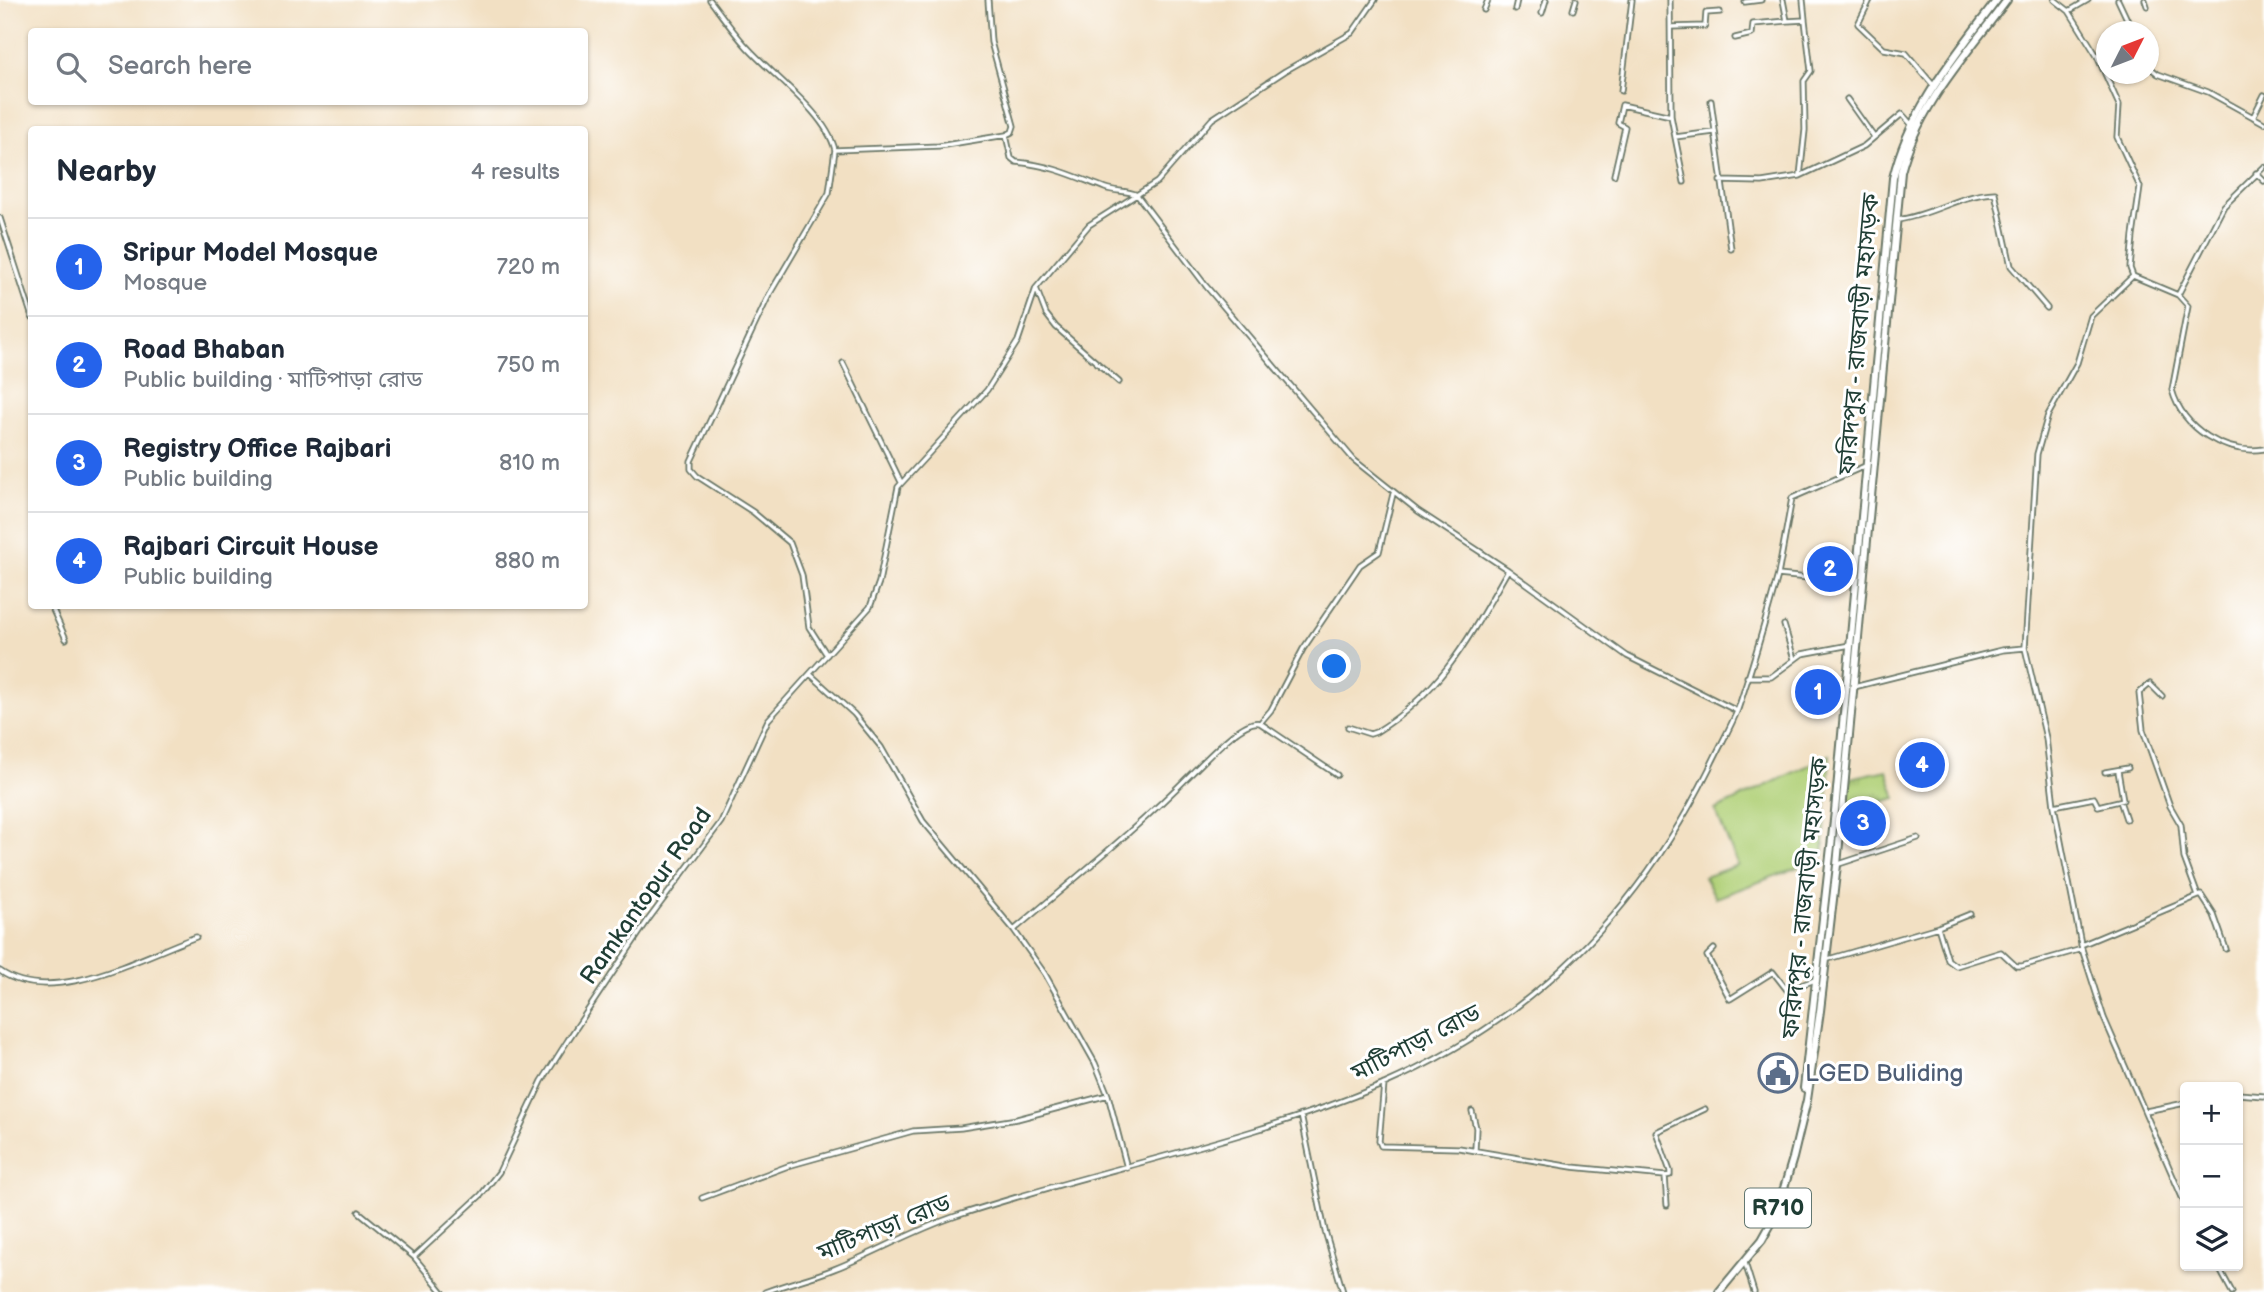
<!DOCTYPE html>
<meta charset="utf-8">
<style>
body{margin:0;font-family:"Balsamiq Sans","Noto Sans Bengali",sans-serif;background:#f2f2f3;color:#1f2937}
.controls{position:absolute;right:21px;bottom:21px;display:grid;overflow:hidden;border-radius:7px;box-shadow:0 2px 5px #0004}
.controls button{width:63px;height:63px;display:grid;place-items:center;padding:0;border:0;border-bottom:2px solid #e0e1e3;background:#fff;color:#1f2937;font:35px sans-serif}
.compass{position:absolute;left:2096px;top:21px;width:63px;height:63px;border-radius:50%;background:#fff;box-shadow:0 2px 5px #0004;rotate:48deg}
.you{position:absolute;left:1335px;top:667px;width:24px;height:24px;margin:-18px;border:5px solid #fff;border-radius:50%;background:#1a73e8;box-shadow:0 0 0 10px #1a73e833}
.badge{display:grid;place-items:center;width:46px;height:46px;border-radius:50%;background:#2563eb;color:#fff;font-size:23px;font-weight:700}
.pin{position:absolute;translate:-50% -50%;border:4px solid #fff;box-shadow:0 2px 7px #0006}
.list{margin:0;padding:0;list-style:none}
h2{display:flex;justify-content:space-between;align-items:center;height:91px;margin:0;padding:0 28px;font-size:30px}
h2 small{font-size:23px;font-weight:400;color:#747a83}
.list li{display:grid;grid-template-columns:46px 1fr auto;gap:21px;align-items:center;box-sizing:border-box;height:98px;padding:0 28px;border-top:2px solid #e0e1e3}
.list b{display:block;font-size:26px;white-space:nowrap}
.list p{margin:0;font-size:23px;white-space:nowrap;color:#747a83}
.list em{font-size:23px;font-style:normal;color:#747a83}
.icon{flex:none;width:38px;height:38px;fill:none;stroke:currentColor;stroke-width:2;stroke-linecap:round;stroke-linejoin:round}
.map{position:relative;flex:none;width:2264px;height:1292px;overflow:hidden}
.search{position:absolute;background:#fff;box-shadow:0 2px 5px #0004;left:28px;top:28px;width:560px;height:77px;display:flex;align-items:center;gap:18px;box-sizing:border-box;padding:0 24px;border-radius:7px;color:#747a83;font-size:26px}
.panel{position:absolute;background:#fff;box-shadow:0 2px 5px #0004;left:28px;top:126px;width:560px;height:483px;border-radius:7px}
.map>svg:first-child{display:block}
.park{fill:url(#park-tufts);stroke:#688656;stroke-width:2}
.garden{fill:#b0d077;stroke:#688656;stroke-width:2}
.lines{fill:none;stroke-linecap:round;stroke-linejoin:round}
.street-casing{stroke:#697666;stroke-width:7}
.primary-casing{stroke:#697666;stroke-width:10}
.street{stroke:#fff;stroke-width:3.5}
.primary{stroke:#fff;stroke-width:6}
.labels{text-anchor:middle;dominant-baseline:central;stroke-width:6;stroke-linejoin:round;paint-order:stroke}
.shield{fill:#fff;stroke:#627771;stroke-width:2}
.shield-label{font-size:23px;font-weight:bold;fill:#1f3d34}
.street-label{font-size:24px;fill:#1f3d34;stroke:#fff}
.service-label{font-size:24px;fill:#4e5e75;stroke:#fff;text-anchor:start}
</style>
<div class="map">
<svg width="2264" height="1292" viewBox="0 0 2264 1292">
<defs>
<pattern id="park-tufts" width="24" height="20" patternUnits="userSpaceOnUse" patternTransform="scale(1.75)"><rect width="24" height="20" fill="#b0d077"/><path d="M3 7l-1-3M5 7V3M7 7l1-3M15 17l-1-3M17 17v-4M19 17l1-3" fill="none" stroke="#8faa62"/></pattern>
</defs>
<rect width="100%" height="100%" fill="#fff"/>
<filter id="ink" filterUnits="userSpaceOnUse"><feTurbulence type="fractalNoise" baseFrequency=".0143" numOctaves="2"/><feDisplacementMap in="SourceGraphic" scale="14" xChannelSelector="R" yChannelSelector="G"/><feConvolveMatrix kernelMatrix="1 2 1 2 8 2 1 2 1" color-interpolation-filters="sRGB"/></filter>
<filter id="wash" filterUnits="userSpaceOnUse"><feTurbulence type="fractalNoise" baseFrequency=".00686" numOctaves="4" result="noise"/><feDisplacementMap in="SourceGraphic" scale="28" xChannelSelector="R" yChannelSelector="G"/><feGaussianBlur stdDeviation="1.57" result="paint"/><feColorMatrix in="noise" values="0 0 0 0 0 0 0 0 0 0 0 0 0 0 0 0 0 1.4 0 .05"/><feComposite in="paint" operator="in"/></filter>
<g filter="url(#wash)">
<rect width="100%" height="100%" fill="#f2e0c3"/>
<path class="park" d="M1887 770 1896 798 1845 811 1850 778Z"/>
<path class="garden" d="M1830 755 1823 858 1716 898 1704 877 1738 865 1715 810Z"/>
</g>
<g filter="url(#ink)">
<g class="lines">
<g class="street-casing">
<path id="street" d="M710 0C722 16 734 33 747 47 773 76 826 113 835 150L939 146 1006 135 1011 158 1016 162C1054 166 1071 175 1105 188 1115 192 1127 190 1137 195L1206 286 1354 460 1418 511 1508 570 1627 656 1737 711
M988 0 991 42 1014 126 1012 132 1006 135
M1670 0 1671 116 1675 137
M1783 0 1787 21 1805 20 1811 71 1804 81 1805 130 1800 176 1864 146 1902 114 1911 124
M1803 0 1805 20
M1870 0 1858 24 1884 49 1906 53 1933 85
M2055 0 2069 11 2088 0
M2118 0 2133 32
M2145 0 2147 6
M1745 2 1761 0
M1515 9 1517 0
M1484 10 1488 0
M1573 10 1576 0
M2069 11 2097 56 2119 105 2117 137 2140 187 2133 236 2130 268 2133 276
M1542 13 1546 0
M1671 27 1705 26 1706 13 1720 12
M1735 38 1752 34 1753 24 1787 21
M2148 66 2158 74 2208 92 2264 123
M1621 91 1632 0
M1847 99 1874 137
M1711 101 1731 249
M2253 117 2264 95
M2256 173 2264 181
M1614 175 1625 127 1618 123 1622 105 1671 116
M1720 181 1762 182 1800 176
M1684 182 1675 137 1714 132
M0 218 32 317
M1897 220C1931 216 1960 194 1995 193L2011 266 2047 308
M2133 276 2091 316 2077 363 2048 415 2037 454 2025 648 2046 738 2054 806 2082 949 2104 1018 2185 1204
M2133 276 2178 295 2188 306 2172 390C2183 429 2225 455 2264 449
M1036 288 1046 314 1056 327 1119 382
M2178 295 2224 206 2264 167
M843 363 901 482
M1778 575 1792 498 1865 466
M59 606 53 610 66 639
M1784 625 1794 659
M827 655 809 627 802 575 790 543 753 512 697 476 691 469V461L769 295 829 193 835 150
M810 674 854 714 881 747 923 821 1014 930 1045 974 1095 1063 1108 1095 1127 1168
M1747 677H1771L1802 654 1850 645
M1854 687 2002 650 2025 648
M2162 696 2150 684 2139 693 2143 730 2170 806 2181 825 2184 858 2198 896
M1260 723 1271 710 1303 649 1360 565 1379 552 1393 494
M1348 727 1370 734 1376 732C1443 691 1470 636 1508 570
M2105 772 2128 768
M2120 801 2126 819
M2054 806 2094 798 2098 806 2123 800 2118 771
M1839 864 1918 838
M1938 927 1970 914
M1014 930C1075 878 1137 829 1193 772 1206 760 1243 718 1260 723L1337 775
M2081 945 2201 895 2214 915 2226 949
M1714 949 1707 956 1730 999 1773 972 1787 990 1815 980
M1825 960 1938 927 1948 960 1956 966 2001 952 2016 966H2022L2082 949
M0 971C52 1008 143 956 196 937
M1384 1084 1379 1141 1381 1146 1459 1148 1572 1167 1665 1176 1670 1175V1171L1656 1132 1705 1109
M2238 1094 2264 1096
M1472 1111 1476 1128 1475 1150
M2146 1111 2185 1103
M1301 1115 1325 1231 1343 1292
M1665 1176 1667 1205
M702 1198 788 1166 913 1131 961 1128 1017 1119 1108 1095
M359 1212 414 1257 443 1292
M414 1257 481 1195 499 1172 542 1081 568 1040 648 920 721 822 768 720 870 607 879 582 898 487 987 390 1018 341 1036 288 1089 225 1157 182 1212 119 1285 71 1352 33 1375 0
M1745 1263 1754 1292
M2218 1266 2232 1292
M765 1292C788 1283 812 1278 834 1269 875 1253 914 1230 956 1216 1097 1169 1245 1143 1382 1085 1530 1021 1638 913 1709 769 1718 749 1730 729 1738 709 1753 665 1766 619 1778 575L1828 580 1855 576"/>
</g>
<g class="primary-casing">
<path id="primary" d="M1804 1088 1835 811 1893 178C1910 108 1955 56 1997 0
M1719 1292 1762 1240 1776 1215 1793 1158 1807 1100 1820 1011 1837 865 1901 172C1918 105 1967 54 2007 0"/>
</g>
<use href="#street" class="street"/>
<use href="#primary" class="primary"/>
</g>
</g>
<defs>
<g id="civic-ring" transform="scale(2.0125)"><circle r="9.5" fill="#fff" stroke="#5c6f8a" stroke-width="1.5"/><path d="M-.6-6.5H3V-4.5H.6V-3L4-1V1h2V6H-6V1h2V-1L-.6-3ZM-1.2 2.5V6h2.4V2.5Z" fill="#5c6f8a"/></g>
</defs>
<g fill-rule="evenodd">
<use href="#civic-ring" x="1778" y="1073"/>
</g>
<g class="labels">
<rect class="shield" x="1745" y="1188.5" width="66" height="39" rx="5"/>
<g class="shield-label">
<text x="1778" y="1208">R710</text>
</g>
<g class="street-label">
<text transform="translate(1859 334) rotate(-85)">ফরিদপুর - রাজবাড়ী মহাসড়ক</text>
<text transform="translate(646 896) rotate(-55)">Ramkantopur Road</text>
<text transform="translate(1805 898) rotate(-84)">ফরিদপুর - রাজবাড়ী মহাসড়ক</text>
<text transform="translate(1416 1043) rotate(-27)">মাটিপাড়া রোড</text>
<text transform="translate(884 1228) rotate(-22)">মাটিপাড়া রোড</text>
</g>
<g class="service-label">
<text x="1805" y="1073">LGED Buliding</text>
</g>
</g>
</svg>
<div class="controls">
<button>+</button>
<button>−</button>
<button><svg class="icon" aria-label="layers" viewBox="0 0 24 24"><path d="M12 4l9 5-9 5-9-5zM3 14l9 5 9-5"/></svg></button>
</div>
<svg class="compass" viewBox="-18 -18 36 36"><path d="M0-13l5 13h-10z" fill="#e53935"/><path d="M0 13l5-13h-10z" fill="#747a83"/></svg>
<div class="you"></div>
<div class="pin badge" style="left:1818px;top:692px">1</div>
<div class="pin badge" style="left:1830px;top:569px">2</div>
<div class="pin badge" style="left:1863px;top:823px">3</div>
<div class="pin badge" style="left:1922px;top:765px">4</div>
<div class="search"><svg class="icon" aria-label="search" viewBox="0 0 24 24"><circle cx="10" cy="10" r="6"/><path d="M15 15l6 6"/></svg>Search here</div>
<section class="panel">
<h2>Nearby<small>4 results</small></h2>
<ul class="list">
<li><span class="badge">1</span><div><b>Sripur Model Mosque</b><p>Mosque</p></div><em>720 m</em></li>
<li><span class="badge">2</span><div><b>Road Bhaban</b><p>Public building · মাটিপাড়া রোড</p></div><em>750 m</em></li>
<li><span class="badge">3</span><div><b>Registry Office Rajbari</b><p>Public building</p></div><em>810 m</em></li>
<li><span class="badge">4</span><div><b>Rajbari Circuit House</b><p>Public building</p></div><em>880 m</em></li>
</ul>
</section>
</div>
